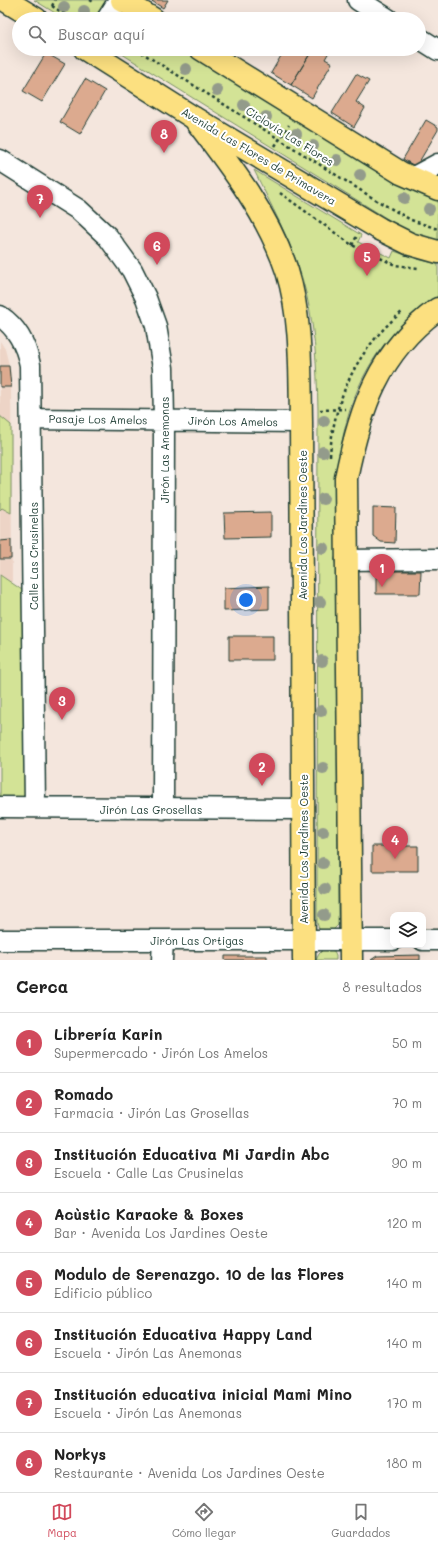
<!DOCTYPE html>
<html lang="es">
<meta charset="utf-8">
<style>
body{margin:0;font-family:Mali,sans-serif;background:#f2f2f2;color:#222}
.controls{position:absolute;right:12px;bottom:12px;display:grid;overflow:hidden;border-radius:8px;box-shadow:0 4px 16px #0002}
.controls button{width:36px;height:36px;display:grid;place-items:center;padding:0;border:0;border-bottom:1px solid #e0e0e0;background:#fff;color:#222;font:20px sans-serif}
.you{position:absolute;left:246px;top:600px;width:14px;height:14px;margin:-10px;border:3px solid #fff;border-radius:50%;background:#1a73e8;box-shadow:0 0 0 6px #1a73e833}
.badge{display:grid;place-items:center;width:26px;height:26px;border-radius:50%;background:#d1495b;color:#fff;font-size:13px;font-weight:700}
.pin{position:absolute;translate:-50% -33px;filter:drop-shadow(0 1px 2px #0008)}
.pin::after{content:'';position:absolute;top:21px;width:14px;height:12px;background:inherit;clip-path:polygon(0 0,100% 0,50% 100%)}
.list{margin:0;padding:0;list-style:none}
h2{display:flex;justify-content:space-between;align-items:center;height:52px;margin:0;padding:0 16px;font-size:17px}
h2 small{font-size:13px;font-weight:400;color:#767676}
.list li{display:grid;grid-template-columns:26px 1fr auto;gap:12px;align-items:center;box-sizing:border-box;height:60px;padding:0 16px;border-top:1px solid #e0e0e0}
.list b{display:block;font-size:15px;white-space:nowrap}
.list p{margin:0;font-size:13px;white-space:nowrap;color:#767676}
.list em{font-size:13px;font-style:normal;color:#767676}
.icon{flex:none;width:22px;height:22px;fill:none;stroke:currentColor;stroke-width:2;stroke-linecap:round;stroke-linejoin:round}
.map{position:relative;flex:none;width:438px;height:960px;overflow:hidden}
.search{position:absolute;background:#fff;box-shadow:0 4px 16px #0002;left:12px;right:12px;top:12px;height:44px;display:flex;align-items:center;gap:10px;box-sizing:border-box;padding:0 14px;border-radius:22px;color:#767676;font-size:15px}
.sheet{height:532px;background:#fff}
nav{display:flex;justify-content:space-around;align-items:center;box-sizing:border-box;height:56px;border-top:1px solid #e0e0e0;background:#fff;font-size:11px;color:#767676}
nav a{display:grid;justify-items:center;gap:2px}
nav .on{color:#d1495b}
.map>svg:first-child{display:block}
.built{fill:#edd4c6}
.green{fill:#d3e396;stroke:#799065}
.building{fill:#dcaa8f;stroke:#1f3d34}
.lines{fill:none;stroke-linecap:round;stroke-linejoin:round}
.minor-casing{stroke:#1f3d34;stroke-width:23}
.major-casing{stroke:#1f3d34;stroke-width:25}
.path{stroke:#1f3d34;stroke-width:2.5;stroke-dasharray:3 3;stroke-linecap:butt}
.minor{stroke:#fff;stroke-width:20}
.major{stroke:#fce080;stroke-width:22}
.tree{fill:#939b8b}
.labels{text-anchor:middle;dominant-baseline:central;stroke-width:4;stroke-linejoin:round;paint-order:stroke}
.street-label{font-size:11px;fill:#1f3d34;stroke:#fff}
</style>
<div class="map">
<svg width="438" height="960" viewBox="0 0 438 960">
<rect width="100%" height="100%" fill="#f4e6dd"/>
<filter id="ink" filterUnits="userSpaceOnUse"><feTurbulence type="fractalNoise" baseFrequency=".025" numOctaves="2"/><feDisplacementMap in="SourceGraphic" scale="8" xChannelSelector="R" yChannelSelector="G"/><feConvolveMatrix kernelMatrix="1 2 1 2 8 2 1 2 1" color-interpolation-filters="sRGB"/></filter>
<g filter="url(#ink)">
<path class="built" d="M0 341 5 349 11 373 12 583 0 575Z"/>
<path class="green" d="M34 0H104L109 3 102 19H65Z
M114 49H185L398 181 438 199V240L420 236 402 228Z
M254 170 361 235 358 242 391 258 394 251 417 259 438 264V296C367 343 343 404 336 486L338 925 333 930 328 932 319 929 317 923 318 410C317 366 315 321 302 278 290 240 271 205 254 170Z
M0 416 11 425V513L2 508 0 510Z
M0 575 22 590 26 800H0Z
M324 949 334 951 336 955V960H316L319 954Z"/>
<path class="building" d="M150 0H168L163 8Z
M285 49H307L311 52 291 85 271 73Z
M313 49H323L329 52 325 59 332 63 312 98 291 85Z
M46 53 65 64 42 102 23 91Z
M356 74 369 81 356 102 365 108 354 127 332 113Z
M85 79 105 91 80 134 60 122Z
M426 120 438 127V130L416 167 403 159Z
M0 366H9L11 387H0Z
M373 507 396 508 395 543 381 542 373 536Z
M271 512V537L225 538 224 513Z
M11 540V559H0V541Z
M384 571H421L420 594H376V576Z
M269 586V609L224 611V588Z
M229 636H273V660H229Z
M372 846H418V871H372Z
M420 955V960H371L377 956Z
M225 956H267V960H225Z"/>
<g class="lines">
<g class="minor-casing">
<path id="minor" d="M358 0 388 19
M107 19 119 0
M419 38 438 50
M0 160 79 210 108 237 132 270 146 298 156 326 163 368 164 420 163 809
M412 178 438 164
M0 316C18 328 26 345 30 365L35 807
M32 419 301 422
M346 560 438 559
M0 807 303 809
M0 940H393
M423 940H438
M162 960 163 940"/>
</g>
<g class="major-casing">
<path id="major" d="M5 0 36 19
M122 0 153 19
M85 49 194 118 380 229 410 244 438 252
M201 49 401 173 438 189
M194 118C230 165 268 214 287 271 302 319 300 372 301 422L304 960
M351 960 346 478C360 409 378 352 438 309"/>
</g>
<path class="path" d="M90 0 95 3
M52 6 72 19
M52 6 55 0
M136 49 376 200 411 220 438 229
M275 146 289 125
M280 193 352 245 395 265 418 268
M352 245 357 236
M320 410 345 409
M330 456C333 399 358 348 402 312"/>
<use href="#minor" class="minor"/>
<use href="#major" class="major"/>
</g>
<g class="tree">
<circle cx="64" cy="7" r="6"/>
<circle cx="84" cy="11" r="6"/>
<circle cx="186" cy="69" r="6"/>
<circle cx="217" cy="90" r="6"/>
<circle cx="244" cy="105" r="6"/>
<circle cx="266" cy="117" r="6"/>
<circle cx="296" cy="134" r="6"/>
<circle cx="313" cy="146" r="6"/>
<circle cx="337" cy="160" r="6"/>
<circle cx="360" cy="175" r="6"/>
<circle cx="404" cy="198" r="6"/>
<circle cx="429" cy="209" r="6"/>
<circle cx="324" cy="421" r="6"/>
<circle cx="323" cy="452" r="6"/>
<circle cx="323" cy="499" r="6"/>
<circle cx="323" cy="548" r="6"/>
<circle cx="320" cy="602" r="6"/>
<circle cx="322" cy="661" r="6"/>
<circle cx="321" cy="711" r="6"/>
<circle cx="323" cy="768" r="6"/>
<circle cx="323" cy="832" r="6"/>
<circle cx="323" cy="863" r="6"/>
<circle cx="325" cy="889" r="6"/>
<circle cx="324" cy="915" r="6"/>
</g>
</g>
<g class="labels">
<g class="street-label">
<text transform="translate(290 136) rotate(32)">Ciclovía Las Flores</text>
<text transform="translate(259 156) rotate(31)">Avenida Las Flores de Primavera</text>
<text transform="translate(98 419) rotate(1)">Pasaje Los Amelos</text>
<text transform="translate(233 421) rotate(1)">Jirón Los Amelos</text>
<text transform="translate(164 450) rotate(-90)">Jirón Las Anemonas</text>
<text transform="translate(302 525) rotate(-90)">Avenida Los Jardines Oeste</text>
<text transform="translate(33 556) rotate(-90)">Calle Las Crusinelas</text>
<text x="151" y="809">Jirón Las Grosellas</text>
<text transform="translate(303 849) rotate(-90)">Avenida Los Jardines Oeste</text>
<text x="197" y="940">Jirón Las Ortigas</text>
</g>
</g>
</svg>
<div class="controls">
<button><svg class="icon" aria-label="layers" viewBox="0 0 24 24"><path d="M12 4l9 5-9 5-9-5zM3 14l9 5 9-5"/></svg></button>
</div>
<div class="you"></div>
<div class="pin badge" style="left:382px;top:587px">1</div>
<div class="pin badge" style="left:262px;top:786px">2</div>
<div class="pin badge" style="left:62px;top:720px">3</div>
<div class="pin badge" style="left:395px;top:859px">4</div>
<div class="pin badge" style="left:367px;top:276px">5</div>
<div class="pin badge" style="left:157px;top:265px">6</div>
<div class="pin badge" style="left:40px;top:218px">7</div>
<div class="pin badge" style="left:164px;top:153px">8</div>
<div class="search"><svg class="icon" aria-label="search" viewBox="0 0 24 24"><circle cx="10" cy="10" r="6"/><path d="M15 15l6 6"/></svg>Buscar aquí</div>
</div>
<section class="sheet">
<h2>Cerca<small>8 resultados</small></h2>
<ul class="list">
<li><span class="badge">1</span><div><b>Librería Karin</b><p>Supermercado · Jirón Los Amelos</p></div><em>50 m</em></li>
<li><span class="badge">2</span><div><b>Romado</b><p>Farmacia · Jirón Las Grosellas</p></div><em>70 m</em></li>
<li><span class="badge">3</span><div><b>Institución Educativa Mi Jardin Abc</b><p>Escuela · Calle Las Crusinelas</p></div><em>90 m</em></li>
<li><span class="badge">4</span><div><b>Acùstic Karaoke &amp; Boxes</b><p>Bar · Avenida Los Jardines Oeste</p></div><em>120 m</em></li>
<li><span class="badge">5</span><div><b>Modulo de Serenazgo. 10 de las Flores</b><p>Edificio público</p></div><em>140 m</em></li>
<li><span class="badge">6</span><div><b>Institución Educativa Happy Land</b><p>Escuela · Jirón Las Anemonas</p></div><em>140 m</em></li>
<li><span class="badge">7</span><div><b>Institución educativa inicial Mami Mino</b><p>Escuela · Jirón Las Anemonas</p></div><em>170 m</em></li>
<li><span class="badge">8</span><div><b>Norkys</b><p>Restaurante · Avenida Los Jardines Oeste</p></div><em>180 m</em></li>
</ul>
</section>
<nav>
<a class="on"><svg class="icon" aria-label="map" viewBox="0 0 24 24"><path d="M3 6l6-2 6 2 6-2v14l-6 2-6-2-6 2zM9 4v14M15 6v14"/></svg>Mapa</a>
<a><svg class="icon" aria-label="directions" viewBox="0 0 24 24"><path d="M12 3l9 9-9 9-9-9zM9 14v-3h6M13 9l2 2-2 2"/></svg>Cómo llegar</a>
<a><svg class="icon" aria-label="saved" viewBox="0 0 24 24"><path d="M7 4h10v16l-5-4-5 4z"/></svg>Guardados</a>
</nav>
